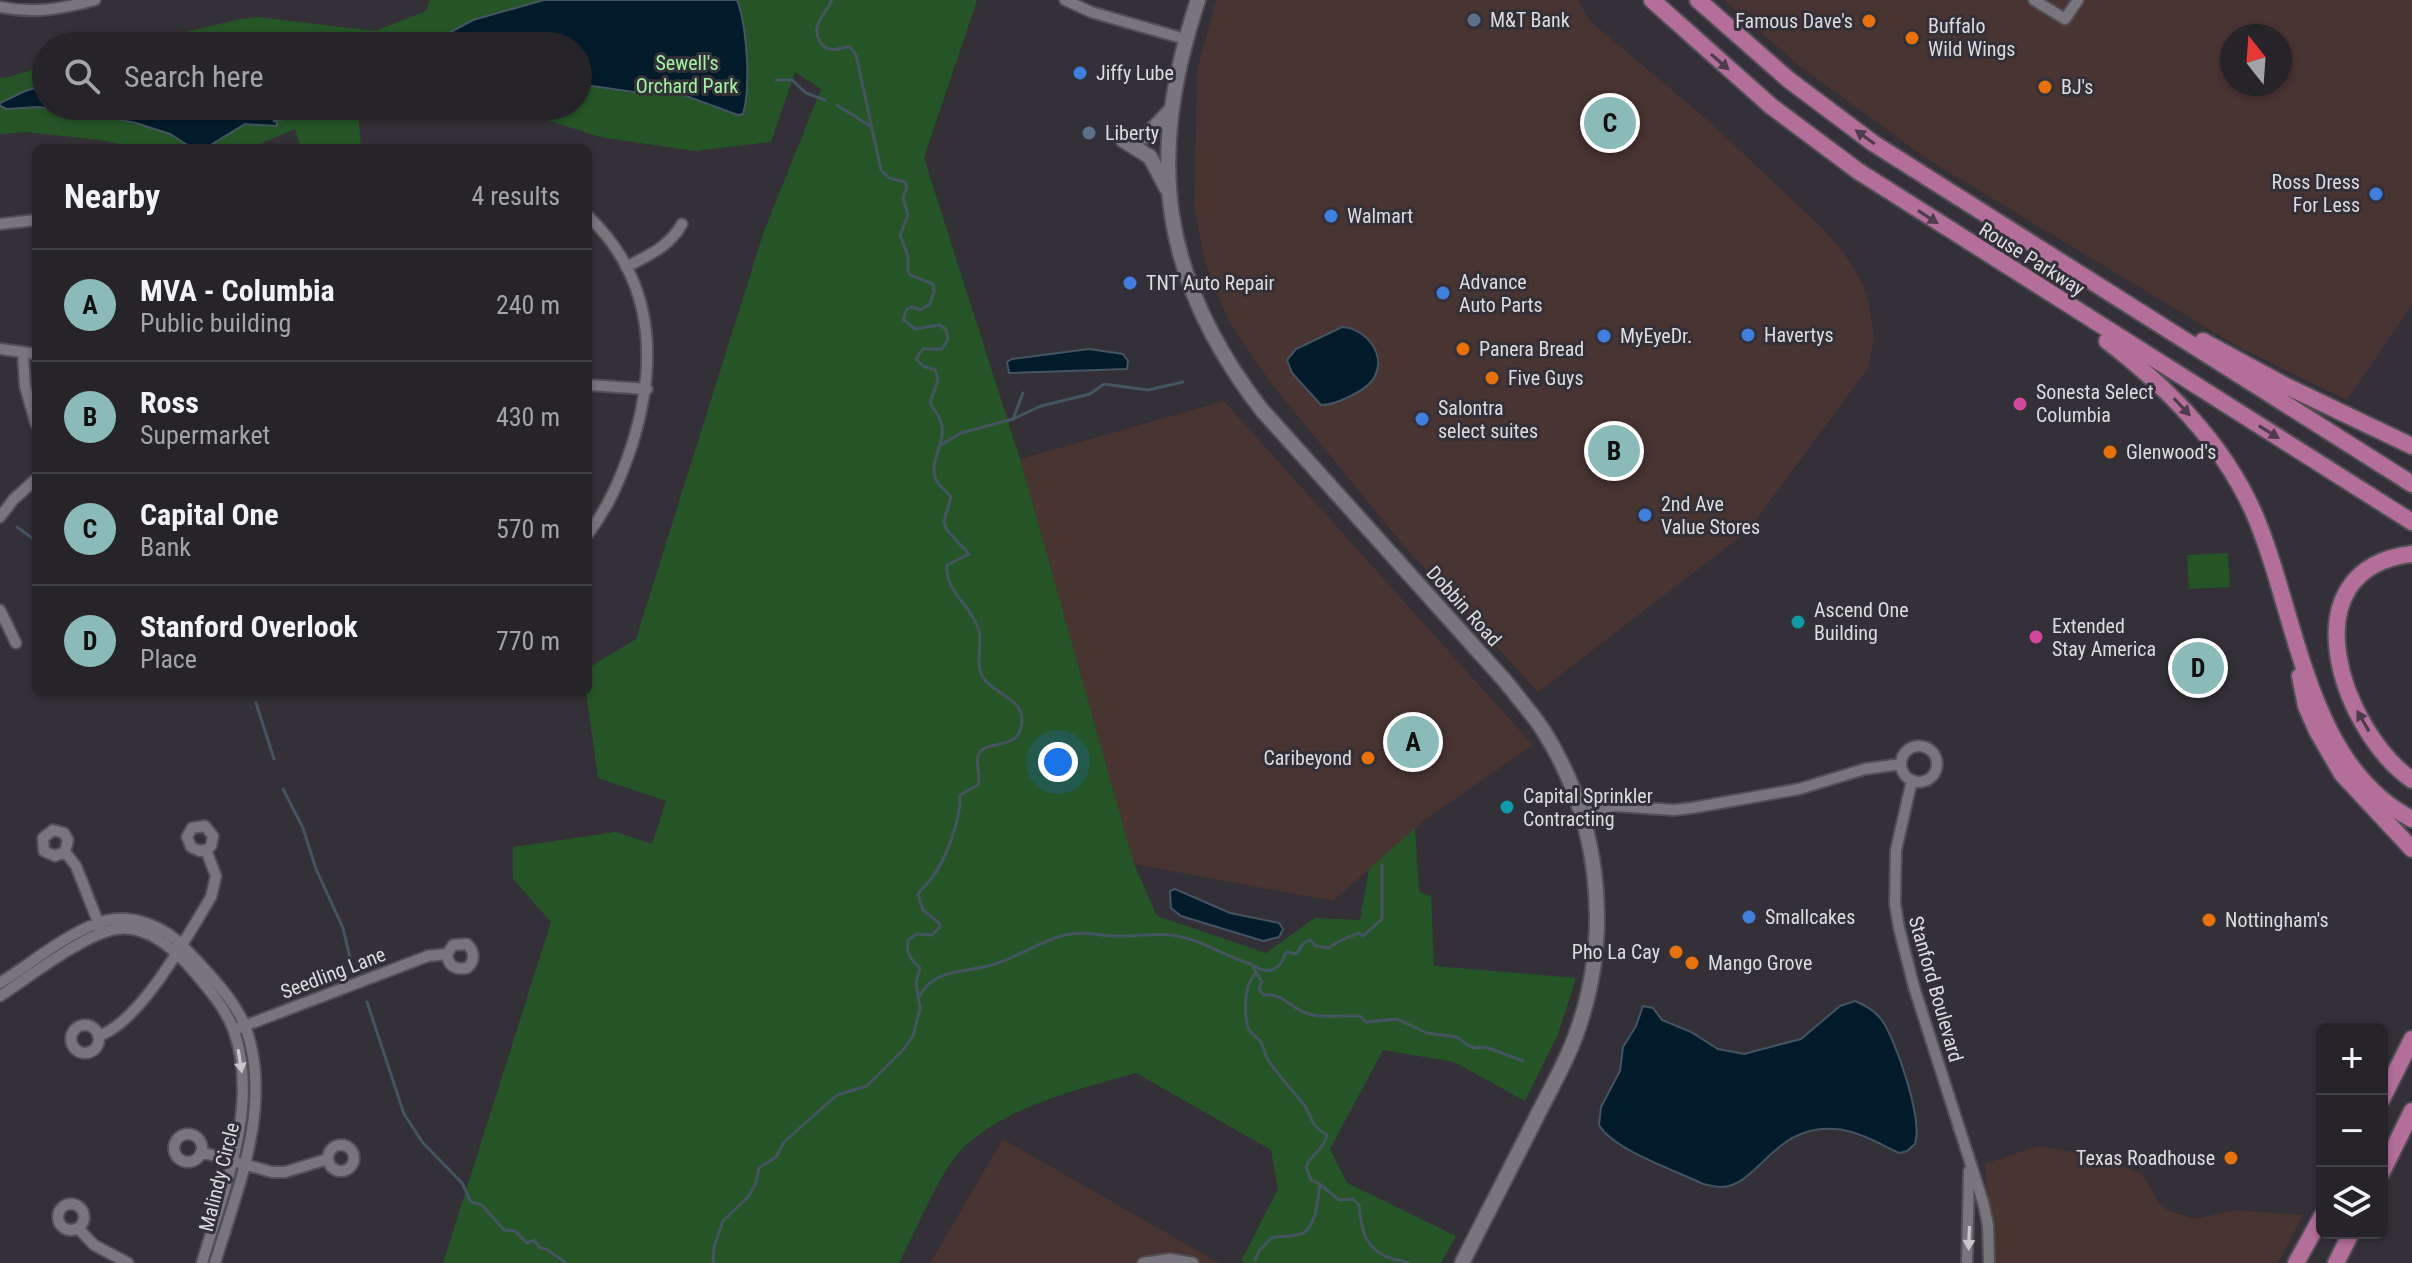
<!DOCTYPE html>
<meta charset="utf-8">
<style>
body{margin:0;font-family:"Roboto Condensed",sans-serif;background:#323035;color:#f1f3f6}
.controls{position:absolute;right:24px;bottom:24px;display:grid;overflow:hidden;border-radius:12px;box-shadow:0 2px 6px #0004}
.controls button{width:72px;height:72px;display:grid;place-items:center;padding:0;border:0;border-bottom:2px solid #424146;background:#262429;color:#f1f3f6;font:40px sans-serif}
.compass{position:absolute;left:2220px;top:24px;width:72px;height:72px;border-radius:50%;background:#262429;box-shadow:0 2px 6px #0004;rotate:343deg}
.you{position:absolute;left:1058px;top:762px;width:28px;height:28px;margin:-20px;border:6px solid #fff;border-radius:50%;background:#1a73e8;box-shadow:0 0 0 12px #1a73e833}
.badge{display:grid;place-items:center;width:52px;height:52px;border-radius:50%;background:#8bbbb9;color:#111;font-size:26px;font-weight:700}
.pin{position:absolute;translate:-50% -50%;border:4px solid #fff;box-shadow:0 2px 8px #0006}
.list{margin:0;padding:0;list-style:none}
h2{display:flex;justify-content:space-between;align-items:center;height:104px;margin:0;padding:0 32px;font-size:34px}
h2 small{font-size:26px;font-weight:400;color:#a4a4a8}
.list li{display:grid;grid-template-columns:52px 1fr auto;gap:24px;align-items:center;box-sizing:border-box;height:112px;padding:0 32px;border-top:2px solid #424146}
.list b{display:block;font-size:30px;white-space:nowrap}
.list p{margin:0;font-size:26px;white-space:nowrap;color:#a4a4a8}
.list em{font-size:26px;font-style:normal;color:#a4a4a8}
.icon{flex:none;width:44px;height:44px;fill:none;stroke:currentColor;stroke-width:2;stroke-linecap:round;stroke-linejoin:round}
.map{position:relative;flex:none;width:2412px;height:1263px;overflow:hidden}
.search{position:absolute;background:#262429;box-shadow:0 2px 6px #0004;left:32px;top:32px;width:560px;height:88px;display:flex;align-items:center;gap:20px;box-sizing:border-box;padding:0 28px;border-radius:44px;color:#a4a4a8;font-size:30px}
.panel{position:absolute;background:#262429;box-shadow:0 2px 6px #0004;left:32px;top:144px;width:560px;height:552px;border-radius:12px}
.map>svg:first-child{display:block}
.commercial{fill:#483431;fill-rule:evenodd}
.green{fill:#255527}
.water{fill:#021b2b;stroke:#445561;stroke-width:2}
.lines{fill:none;stroke-linecap:round;stroke-linejoin:round}
.stream{stroke:#445561;stroke-width:3}
.street-casing{stroke:#514f54;stroke-width:14}
.secondary-casing{stroke:#514f54;stroke-width:18}
.primary-casing{stroke:#514f54;stroke-width:20}
.street{stroke:#78757c;stroke-width:10}
.secondary{stroke:#78757c;stroke-width:14}
.primary{stroke:#b36e99;stroke-width:16}
.oneway{fill:#4d3c4b}
.oneway2{fill:#c9c7cc}
.service-dot{fill:#5c6f8a;stroke:#333037;stroke-width:3}
.food-dot{fill:#e8710a;stroke:#333037;stroke-width:3}
.shop-dot{fill:#3f7fe0;stroke:#333037;stroke-width:3}
.hotel-dot{fill:#d1479c;stroke:#333037;stroke-width:3}
.culture-dot{fill:#0f9aa8;stroke:#333037;stroke-width:3}
.labels{text-anchor:middle;dominant-baseline:central;stroke-width:6;stroke-linejoin:round;paint-order:stroke}
.poi-label{font-size:20px;fill:#dddce0;stroke:#333037;text-anchor:start}
.park-label{font-size:20px;fill:#a0f3a0;stroke:#333037}
.street-label{font-size:20px;fill:#dddce0;stroke:#333037}
</style>
<div class="map">
<svg width="2412" height="1263" viewBox="0 0 2412 1263">
<rect width="100%" height="100%" fill="#333037"/>
<path class="commercial" d="M1216 0H1578L1590 21 1711 123 1821 227 1842 250 1861 280 1869 303 1874 338 1868 368 1748 531 1538 692 1404 546 1270 382 1228 320 1205 262 1194 208 1197 71Z
M1724 0H2412V305L2347 400 2240 348 1927 159 1798 65ZM2232 36H2280V84H2232Z
M1224 401 1533 745 1426 819 1333 901 1134 864 1020 459Z
M1003 1139 1219 1263H930Z
M2038 1146 2073 1152 2142 1173 2159 1203 2167 1210 2195 1219 2236 1210 2303 1215 2278 1263H1993L1985 1164Z"/>
<path class="green" d="M430 0H977L924 158 1020 459 1134 864 1157 916 1266 953 1315 918 1360 920 1369 869 1415 828 1419 892 1431 896 1434 966 1576 978 1558 1034 1525 1101 1454 1062 1383 1050 1330 1149 1347 1183 1456 1236 1441 1263H1246L1241 1261 1278 1189 1271 1150 1136 1073C1077 1090 987 1110 950 1164 930 1194 916 1231 899 1263H443L551 922 513 879V847L616 832 652 844 666 801 598 778 586 692H588V668L636 639 764 231 821 89 795 72 771 142 694 151 600 137 516 110 454 106H578V46H128L240 19 258 17 375 31 426 11Z
M46 66V106H378L358 110 361 148H301L295 129 250 148H139L100 140 26 132 0 134V77L5 78Z
M2228 553 2230 587 2189 589 2187 555Z"/>
<path class="water" d="M544 0H737C747 26 751 88 743 114L738 115 678 93 634 92 578 84V46H425L473 20Z
M46 85V106H264L266 112 276 118 277 126 245 124 209 146 192 148 170 134 136 123 69 110 38 107 7 109 0 106V103L25 91Z
M1342 327C1365 328 1386 353 1375 376 1369 390 1336 405 1321 405L1292 373 1287 360 1296 349Z
M1089 349 1123 354 1128 361 1127 369 1009 373 1007 362 1012 359Z
M1175 889 1230 913 1279 923 1283 929 1279 937 1263 941 1181 916 1171 908 1170 891Z
M1855 1001C1865 1005 1874 1010 1881 1019 1896 1039 1923 1120 1915 1144L1907 1151 1899 1153C1880 1144 1856 1130 1835 1129 1774 1124 1759 1185 1722 1187 1716 1187 1709 1185 1703 1184 1675 1170 1615 1151 1599 1125L1601 1107 1620 1071 1623 1047 1636 1026 1643 1006 1653 1008 1662 1020 1691 1032 1718 1049 1744 1054 1801 1039 1840 1006Z"/>
<g class="lines">
<path class="stream" d="M776 80H792L806 93 825 100
M837 105 870 126
M274 121 290 117 313 106
M1013 419 1023 393
M941 445 961 433 1013 419 1041 406 1090 394 1104 384 1148 390 1183 382
M17 527 36 541
M256 703 274 759
M283 789 303 828 316 869 343 928 351 962
M1255 966C1267 975 1281 970 1285 954L1288 952 1296 954 1304 943 1310 940 1316 946 1329 948C1337 940 1349 938 1358 933L1363 936 1382 919V865
M1255 974C1244 986 1244 1012 1248 1027 1250 1034 1256 1036 1260 1041 1264 1046 1264 1053 1267 1058 1277 1074 1290 1088 1302 1102 1315 1117 1305 1121 1327 1135 1324 1150 1311 1154 1306 1167L1311 1180 1320 1184C1318 1197 1317 1226 1303 1233 1295 1237 1280 1236 1271 1238L1259 1251 1255 1260
M920 996C930 972 962 971 984 967 1013 961 1037 942 1065 935 1083 931 1097 935 1114 936 1133 937 1152 933 1170 935 1200 938 1223 956 1251 964L1262 982 1259 989 1264 995C1284 993 1289 1007 1306 1013 1323 1019 1342 1015 1360 1016L1366 1022 1397 1019 1427 1033 1457 1037 1468 1045 1475 1048 1486 1047 1523 1061
M367 1002 404 1114 423 1143 462 1183 471 1202 482 1205 504 1230 515 1231 527 1243 534 1240 540 1248 546 1249 566 1263
M1321 1185 1339 1200 1353 1199 1359 1205C1361 1225 1363 1245 1383 1255 1390 1259 1401 1260 1408 1263
M713 1263 714 1247 723 1221 749 1196 756 1183 759 1168 776 1157 784 1142 837 1095 867 1086 903 1050 913 1036 920 1009 916 982 920 968C910 959 906 954 908 940L917 934 932 935 940 927 939 923 923 910 918 895C921 888 926 886 930 880 946 861 961 819 960 795L978 785C982 774 972 758 982 750 994 740 1022 750 1022 719 1022 700 995 693 985 680 973 664 983 648 979 631 973 607 944 591 947 565L969 554 946 529 944 521 951 497C946 489 938 487 935 477 930 459 945 444 942 426 941 416 934 411 930 403L938 379 935 370 923 366 916 359 923 349H942L948 339 946 329 939 325 915 329 903 319 907 309 912 307 920 310 930 304 934 291 933 284 910 275 908 271V256L900 235 908 215 903 198 907 187 905 182 889 178 881 170 856 55 850 47C842 46 838 51 831 49 826 49 823 46 820 42 810 25 826 14 832 0"/>
<g class="street-casing">
<path id="street" d="M1065 0 1091 12 1185 39
M2034 0 2065 19 2078 0
M0 7C35 14 61 9 95 0
M588 216C655 280 658 362 632 445 621 478 609 506 588 534
M0 224 36 220
M626 267C649 255 669 247 682 224
M0 349 36 354
M23 354 25 386 36 424
M588 385 647 389
M0 517 13 500 36 479
M0 610 16 643
M1901 764a18 18 0 1 1 36 0a18 18 0 1 1-36 0Z
M1912 780 1896 850 1895 904 1899 928 1914 987 1983 1202 1988 1225 1989 1263
M1582 813 1615 806 1674 810 1692 808 1799 789 1865 769 1901 764
M65 852 55 856 44 851 43 838 53 830 64 833 68 840 65 852 76 866 100 927
M0 983C30 964 65 935 98 923 129 911 165 926 186 949 207 972 233 997 245 1026 274 1103 237 1190 215 1263
M0 996C28 978 84 934 116 929 145 925 171 946 189 966 206 986 225 1006 234 1031 260 1107 223 1190 202 1263
M71 1039a14 14 0 1 1 28 0a14 14 0 1 1-28 0Z
M239 1028 428 956 447 954 453 945 467 944C475 952 475 961 467 968 455 970 448 966 447 954
M98 1036C140 1023 188 935 211 897L216 876 206 850 211 846 213 836 205 826 192 828 187 837 191 847 200 851 206 850
M174 1148a14 14 0 1 1 28 0a14 14 0 1 1-28 0Z
M328 1158a13 13 0 1 1 26 0a13 13 0 1 1-26 0Z
M201 1152 272 1172H285L328 1159
M58 1217a13 13 0 1 1 26 0a13 13 0 1 1-26 0Z
M78 1228 94 1245 128 1263
M1143 1263 1170 1259 1193 1263
M1967 1263 1969 1171"/>
</g>
<g class="secondary-casing">
<path id="secondary" d="M1198 0C1146 158 1159 276 1261 409L1506 682C1518 698 1532 713 1543 730 1598 817 1612 925 1580 1023 1570 1055 1552 1086 1537 1116 1512 1165 1487 1214 1462 1263
M1123 140 1150 157 1167 189
M1123 140 1146 136 1171 110"/>
</g>
<g class="primary-casing">
<path id="primary" d="M1652 0 1771 106 1858 171 2412 522
M1698 0 1789 80 1873 143 2412 484
M2107 341C2168 388 2221 441 2253 511 2297 610 2305 765 2412 819
M2203 341 2286 386 2412 446
M2412 554C2285 569 2342 731 2412 780
M2300 676 2306 706 2317 731 2342 774 2412 849
M2382 1099 2412 1039
M2382 1172 2412 1111
M2296 1263 2322 1216
M2336 1263 2351 1233"/>
</g>
<use href="#street" class="street"/>
<use href="#secondary" class="secondary"/>
<use href="#primary" class="primary"/>
</g>
<defs><path id="oneway-solid" d="M-6-.8H1V-3.2L6.5 0L1 3.2V.8H-6Z" transform="scale(2)"/></defs>
<g class="oneway">
<use href="#oneway-solid" transform="translate(1720 62) rotate(41)"/>
<use href="#oneway-solid" transform="translate(1865 137) rotate(-144)"/>
<use href="#oneway-solid" transform="translate(1928 217) rotate(33)"/>
<use href="#oneway-solid" transform="translate(2182 407) rotate(47)"/>
<use href="#oneway-solid" transform="translate(2269 432) rotate(32)"/>
<use href="#oneway-solid" transform="translate(2363 721) rotate(-120)"/>
</g>
<g class="oneway2">
<use href="#oneway-solid" transform="translate(240 1061) rotate(81)"/>
<use href="#oneway-solid" transform="translate(1969 1238) rotate(92)"/>
</g>
<g class="service-dot">
<circle cx="1474" cy="20" r="8"/>
<circle cx="1089" cy="133" r="8"/>
</g>
<g class="food-dot">
<circle cx="1869" cy="21" r="8"/>
<circle cx="1912" cy="38" r="8"/>
<circle cx="2045" cy="87" r="8"/>
<circle cx="1463" cy="349" r="8"/>
<circle cx="1492" cy="378" r="8"/>
<circle cx="2110" cy="452" r="8"/>
<circle cx="1368" cy="758" r="8"/>
<circle cx="2209" cy="920" r="8"/>
<circle cx="1676" cy="952" r="8"/>
<circle cx="1692" cy="963" r="8"/>
<circle cx="2231" cy="1158" r="8"/>
</g>
<g class="shop-dot">
<circle cx="1080" cy="73" r="8"/>
<circle cx="2376" cy="194" r="8"/>
<circle cx="1331" cy="216" r="8"/>
<circle cx="1130" cy="283" r="8"/>
<circle cx="1443" cy="293" r="8"/>
<circle cx="1748" cy="335" r="8"/>
<circle cx="1604" cy="336" r="8"/>
<circle cx="1422" cy="419" r="8"/>
<circle cx="1645" cy="515" r="8"/>
<circle cx="1749" cy="917" r="8"/>
</g>
<g class="hotel-dot">
<circle cx="2020" cy="404" r="8"/>
<circle cx="2036" cy="637" r="8"/>
</g>
<g class="culture-dot">
<circle cx="1798" cy="622" r="8"/>
<circle cx="1507" cy="807" r="8"/>
</g>
<g class="labels">
<g class="poi-label">
<text x="1490" y="20">M&amp;T Bank</text>
<text x="1853" y="21" text-anchor="end">Famous Dave's</text>
<text x="1928" y="26">Buffalo<tspan x="1928" dy="23">Wild Wings</tspan></text>
<text x="1096" y="73">Jiffy Lube</text>
<text x="2061" y="87">BJ's</text>
<text x="1105" y="133">Liberty</text>
<text x="2360" y="182" text-anchor="end">Ross Dress<tspan x="2360" dy="23">For Less</tspan></text>
<text x="1347" y="216">Walmart</text>
<text x="1459" y="282">Advance<tspan x="1459" dy="23">Auto Parts</tspan></text>
<text x="1146" y="283">TNT Auto Repair</text>
<text x="1764" y="335">Havertys</text>
<text x="1620" y="336">MyEyeDr.</text>
<text x="1479" y="349">Panera Bread</text>
<text x="1508" y="378">Five Guys</text>
<text x="2036" y="392">Sonesta Select<tspan x="2036" dy="23">Columbia</tspan></text>
<text x="1438" y="408">Salontra<tspan x="1438" dy="23">select suites</tspan></text>
<text x="2126" y="452">Glenwood's</text>
<text x="1661" y="504">2nd Ave<tspan x="1661" dy="23">Value Stores</tspan></text>
<text x="1814" y="610">Ascend One<tspan x="1814" dy="23">Building</tspan></text>
<text x="2052" y="626">Extended<tspan x="2052" dy="23">Stay America</tspan></text>
<text x="1352" y="758" text-anchor="end">Caribeyond</text>
<text x="1523" y="796">Capital Sprinkler<tspan x="1523" dy="23">Contracting</tspan></text>
<text x="1765" y="917">Smallcakes</text>
<text x="2225" y="920">Nottingham's</text>
<text x="1660" y="952" text-anchor="end">Pho La Cay</text>
<text x="1708" y="963">Mango Grove</text>
<text x="2215" y="1158" text-anchor="end">Texas Roadhouse</text>
</g>
<g class="park-label">
<text x="687" y="63">Sewell's<tspan x="687" dy="23">Orchard Park</tspan></text>
</g>
<g class="street-label">
<text transform="translate(2032 259) rotate(32)">Rouse Parkway</text>
<text transform="translate(1464 606) rotate(48)">Dobbin Road</text>
<text transform="translate(333 973) rotate(-21)">Seedling Lane</text>
<text transform="translate(1936 989) rotate(74)">Stanford Boulevard</text>
<text transform="translate(219 1177) rotate(-76)">Malindy Circle</text>
</g>
</g>
</svg>
<div class="controls">
<button>+</button>
<button>−</button>
<button><svg class="icon" aria-label="layers" viewBox="0 0 24 24"><path d="M12 4l9 5-9 5-9-5zM3 14l9 5 9-5"/></svg></button>
</div>
<svg class="compass" viewBox="-18 -18 36 36"><path d="M0-13l5 13h-10z" fill="#e53935"/><path d="M0 13l5-13h-10z" fill="#a4a4a8"/></svg>
<div class="you"></div>
<div class="pin badge" style="left:1413px;top:742px">A</div>
<div class="pin badge" style="left:1614px;top:451px">B</div>
<div class="pin badge" style="left:1610px;top:123px">C</div>
<div class="pin badge" style="left:2198px;top:668px">D</div>
<div class="search"><svg class="icon" aria-label="search" viewBox="0 0 24 24"><circle cx="10" cy="10" r="6"/><path d="M15 15l6 6"/></svg>Search here</div>
<section class="panel">
<h2>Nearby<small>4 results</small></h2>
<ul class="list">
<li><span class="badge">A</span><div><b>MVA - Columbia</b><p>Public building</p></div><em>240 m</em></li>
<li><span class="badge">B</span><div><b>Ross</b><p>Supermarket</p></div><em>430 m</em></li>
<li><span class="badge">C</span><div><b>Capital One</b><p>Bank</p></div><em>570 m</em></li>
<li><span class="badge">D</span><div><b>Stanford Overlook</b><p>Place</p></div><em>770 m</em></li>
</ul>
</section>
</div>
